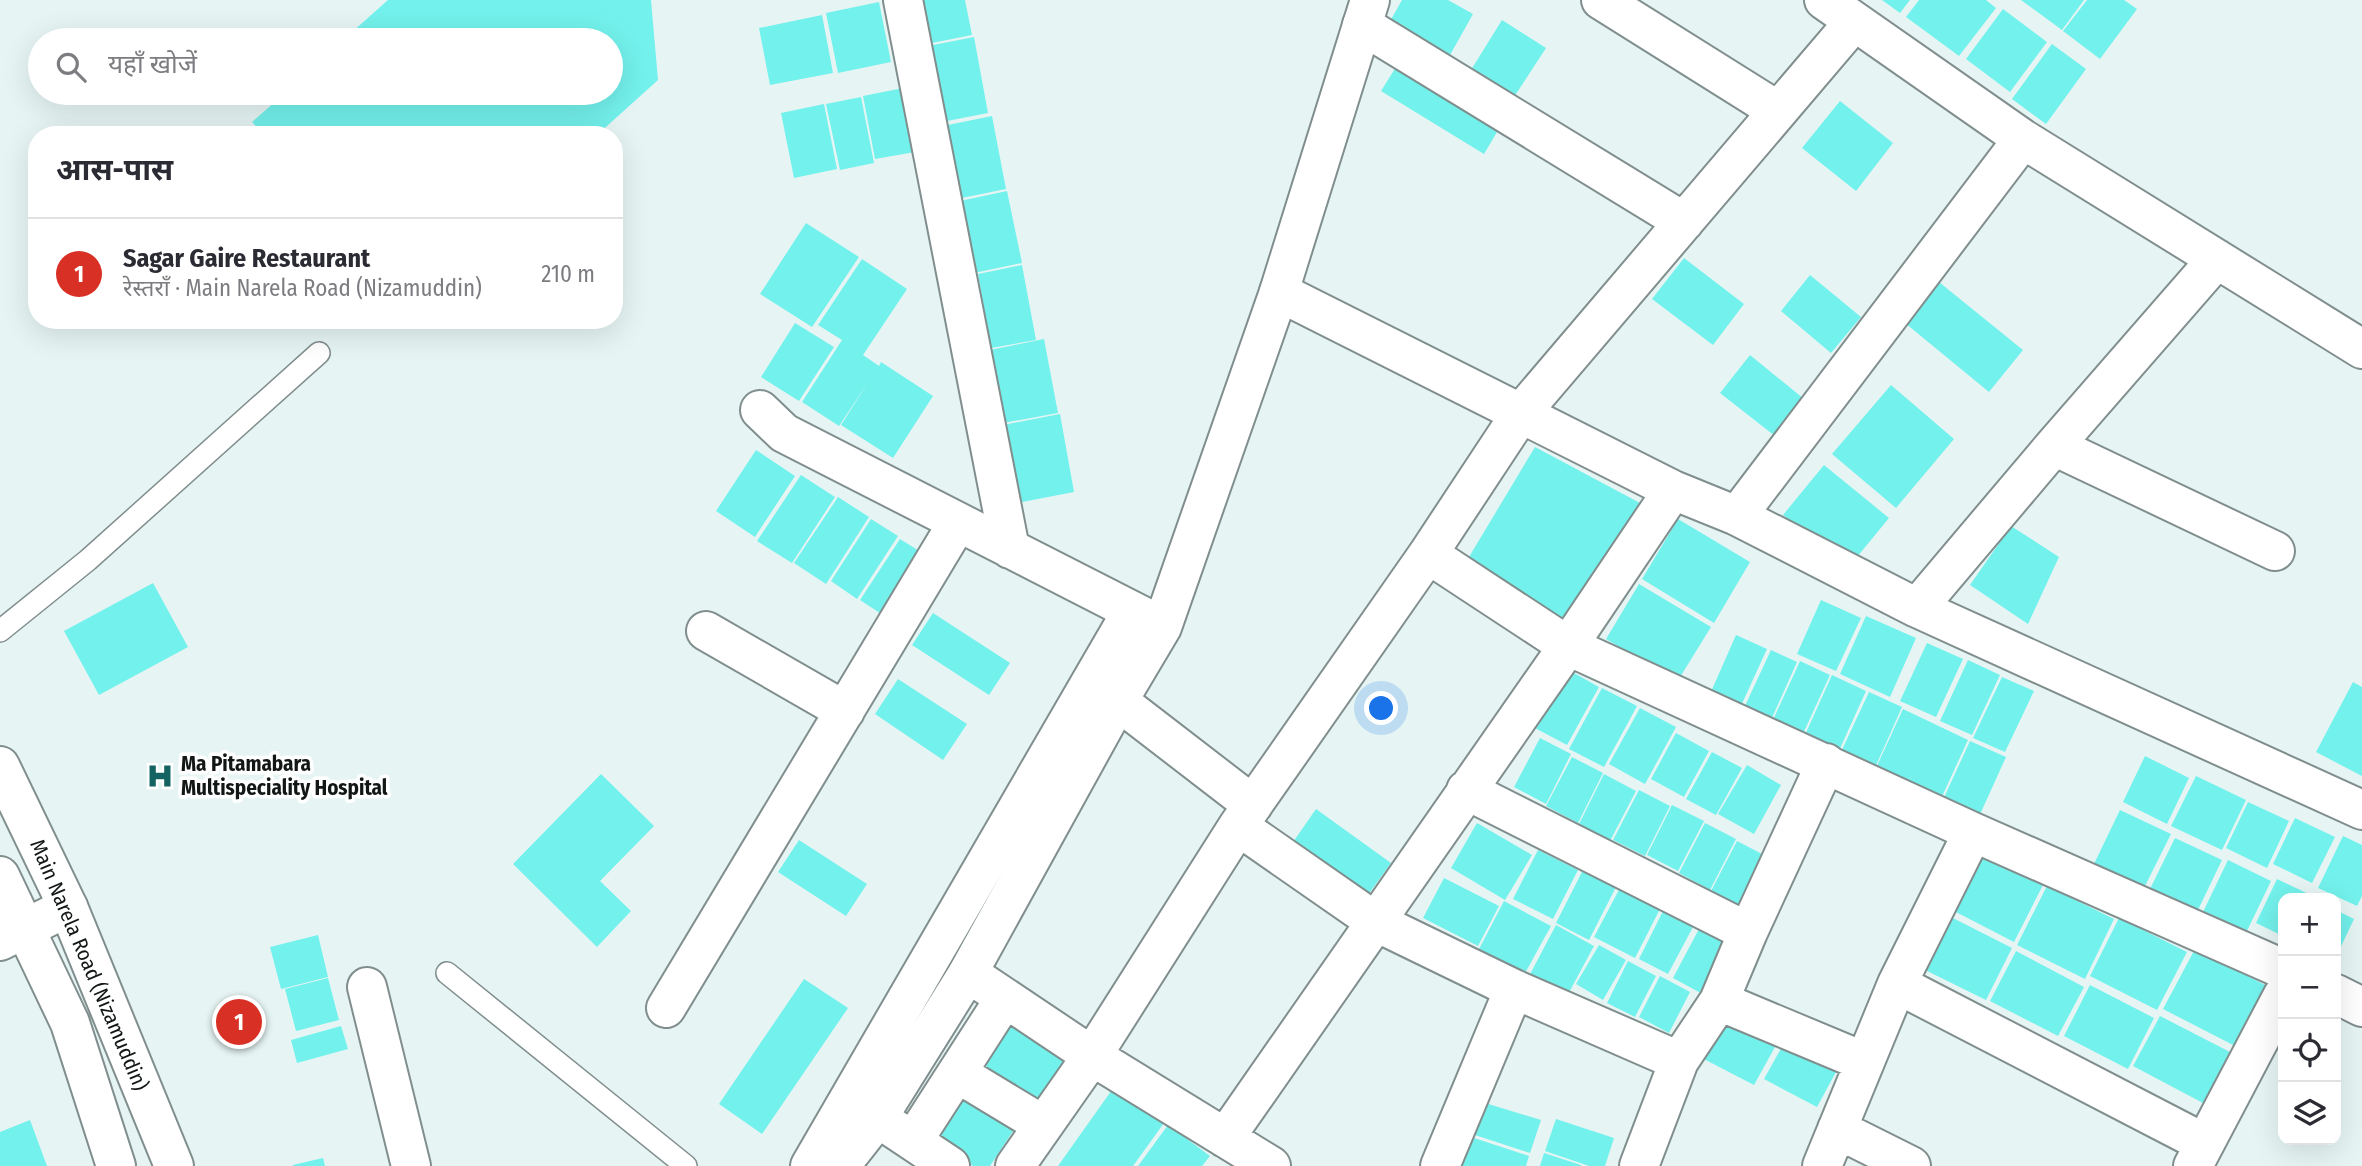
<!DOCTYPE html>
<html lang="hi">
<meta charset="utf-8">
<style>
body{margin:0;font-family:"Fira Sans Condensed","Noto Sans Devanagari",sans-serif;background:#f7f7f7;color:#2b2b33}
.controls{position:absolute;right:21px;bottom:21px;display:grid;overflow:hidden;border-radius:14px;box-shadow:0 7px 28px #0002}
.controls button{width:63px;height:63px;display:grid;place-items:center;padding:0;border:0;border-bottom:2px solid #e1e1e2;background:#fff;color:#2b2b33;font:35px sans-serif}
.you{position:absolute;left:1382px;top:709px;width:24px;height:24px;margin:-18px;border:5px solid #fff;border-radius:50%;background:#1a73e8;box-shadow:0 0 0 10px #1a73e833}
.badge{display:grid;place-items:center;width:46px;height:46px;border-radius:50%;background:#d93025;color:#fff;font-size:23px;font-weight:700}
.pin{position:absolute;translate:-50% -50%;border:4px solid #fff;box-shadow:0 2px 7px #0006}
.list{margin:0;padding:0;list-style:none}
h2{display:flex;justify-content:space-between;align-items:center;height:91px;margin:0;padding:0 28px;font-size:30px}
h2 small{font-size:23px;font-weight:400;color:#7c7c81}
.list li{display:grid;grid-template-columns:46px 1fr auto;gap:21px;align-items:center;box-sizing:border-box;height:112px;padding:0 28px;border-top:2px solid #e1e1e2}
.list b{display:block;font-size:26px;white-space:nowrap}
.list p{margin:0;font-size:23px;white-space:nowrap;color:#7c7c81}
.list em{font-size:23px;font-style:normal;color:#7c7c81}
.icon{flex:none;width:38px;height:38px;fill:none;stroke:currentColor;stroke-width:2;stroke-linecap:round;stroke-linejoin:round}
.map{position:relative;flex:none;width:2362px;height:1166px;overflow:hidden}
.search{position:absolute;background:#fff;box-shadow:0 7px 28px #0002;left:28px;top:28px;width:595px;height:77px;display:flex;align-items:center;gap:18px;box-sizing:border-box;padding:0 24px;border-radius:38px;color:#7c7c81;font-size:26px}
.panel{position:absolute;background:#fff;box-shadow:0 7px 28px #0002;left:28px;top:126px;width:595px;height:203px;border-radius:28px}
.map>svg:first-child{display:block}
.building{fill:#73f1ec}
.lines{fill:none;stroke-linecap:round;stroke-linejoin:round}
.service-casing{stroke:#808e8d;stroke-width:24}
.minor-casing{stroke:#808e8d;stroke-width:42}
.tertiary-casing{stroke:#808e8d;stroke-width:42}
.service{stroke:#fff;stroke-width:21}
.minor{stroke:#fff;stroke-width:38}
.tertiary{stroke:#fff;stroke-width:38}
.labels{text-anchor:middle;dominant-baseline:central;stroke-width:7;stroke-linejoin:round;paint-order:stroke}
.poi-label{font-size:21px;font-weight:bold;fill:#121716;stroke:#fff;text-anchor:start}
.street-label{font-size:21px;fill:#121716;stroke:#fff}
</style>
<div class="map">
<svg width="2362" height="1166" viewBox="0 0 2362 1166">
<rect width="100%" height="100%" fill="#e6f5f4"/>
<path class="building" d="M388 0H651L658 80 597 135H264L252 122 285 93H611V40H343Z
M919 0H965L972 35 927 44Z
M1402 0H1448L1473 14 1445 64 1385 30Z
M1882 0H1910L1900 13Z
M1919 0H1986L1996 8 1959 56 1906 17Z
M2021 0H2084L2062 30Z
M2087 0H2124L2137 9 2100 59 2063 31Z
M879 2 891 62 838 73 826 13Z
M2003 9 2047 42 2010 92 1966 59Z
M822 15 833 73 770 85 759 28Z
M1502 20 1546 48 1514 97 1471 70Z
M974 37 988 113 942 122 928 46Z
M2052 44 2086 69 2046 124 2012 99Z
M1401 59 1503 122 1484 154 1381 91Z
M903 88 915 152 875 159 863 96Z
M861 97 874 163 840 170 826 104Z
M1840 101 1893 143 1856 191 1802 148Z
M824 104 837 169 794 178 781 113Z
M992 116 1006 189 957 199 943 126Z
M1007 191 1022 263 974 273 960 201Z
M806 223 859 257 812 327 760 294Z
M1684 258 1744 304 1713 345 1652 299Z
M862 259 907 289 863 355 879 366 881 362 933 396 893 458 841 425 869 381 839 426 802 402 842 340 818 325Z
M1022 265 1036 340 991 348 978 274Z
M1810 275 1861 317 1831 353 1781 311Z
M1939 282 2023 350 1989 392 1905 323Z
M795 323 834 347 799 401 761 377Z
M1044 339 1058 413 1003 423 990 350Z
M1750 355 1809 403 1780 440 1720 393Z
M1891 385 1954 439 1896 508 1832 454Z
M1060 414 1074 492 1017 503 1003 425Z
M1535 447 1640 503 1566 622 1466 562Z
M756 450 795 476 755 537 716 511Z
M1824 465 1889 518 1848 568 1783 515Z
M801 475 835 497 792 563 757 541Z
M838 497 869 517 826 584 794 563Z
M871 519 898 536 857 599 831 581Z
M1678 519 1750 562 1714 623 1642 579Z
M2011 526 2059 557 2028 624 1970 585Z
M900 539 929 557 889 619 860 600Z
M153 583 188 647 99 695 64 631Z
M1639 584 1711 627 1677 682 1606 639Z
M1821 600 1861 618 1836 671 1797 654Z
M933 613 1010 663 989 695 912 645Z
M1866 616 1916 638 1890 697 1840 674Z
M1736 635 1767 649 1740 708 1710 694Z
M1927 643 1963 659 1936 717 1900 701Z
M1771 650 1797 662 1771 720 1744 708Z
M1968 660 2000 675 1972 735 1940 721Z
M1800 661 1830 675 1802 736 1772 722Z
M1565 668 1599 687 1567 745 1533 727Z
M1832 675 1866 691 1838 753 1804 737Z
M2002 677 2034 691 2005 752 1973 738Z
M898 679 967 724 943 760 875 714Z
M2353 682 2362 687V776L2316 752Z
M1602 688 1637 706 1604 767 1569 749Z
M1869 692 1902 707 1874 770 1840 754Z
M1640 708 1676 727 1645 784 1609 764Z
M1903 709 1968 740 1940 801 1907 786 1913 773 1907 785 1875 770Z
M1676 733 1709 751 1684 797 1651 779Z
M1540 738 1571 754 1546 804 1514 787Z
M1970 741 2006 757 1977 821 1941 804Z
M1712 752 1742 768 1716 815 1686 799Z
M2145 756 2189 778 2167 824 2123 802Z
M1572 757 1603 773 1578 823 1546 806Z
M1747 765 1781 785 1754 834 1718 814Z
M601 774 654 826 600 881 631 911 597 947 513 864Z
M1604 774 1636 791 1610 841 1579 824Z
M2196 776 2246 800 2222 850 2171 826Z
M1639 790 1670 806 1645 856 1613 840Z
M2248 802 2289 821 2267 868 2226 848Z
M1672 805 1704 821 1678 871 1647 855Z
M1316 809 1391 863 1365 899 1291 845Z
M2120 810 2171 834 2142 892 2092 868Z
M2295 818 2335 837 2312 883 2273 864Z
M1477 823 1532 855 1505 900 1451 868Z
M1705 823 1736 839 1710 890 1679 873Z
M2343 836 2362 845V896L2357 906 2318 888Z
M2175 838 2222 860 2197 912 2150 889Z
M799 840 867 884 846 916 778 872Z
M1737 841 1768 857 1742 907 1711 891Z
M1538 850 1578 870 1553 919 1513 899Z
M1979 853 2043 885 2014 942 1950 909Z
M2228 860 2271 881 2246 933 2203 912Z
M1583 870 1616 887 1589 940 1556 923Z
M1444 878 1499 906 1478 946 1423 918Z
M2277 879 2317 898H2283V936L2256 923Z
M1621 886 1661 907 1635 958 1594 937Z
M2047 886 2114 919 2085 979 2017 945Z
M1504 901 1551 926 1524 975 1478 951Z
M1664 909 1694 925 1668 974 1639 959Z
M2336 910 2354 919 2336 957Z
M1947 915 2012 948 1986 1000 1921 968Z
M2119 918 2187 952 2157 1010 2090 976Z
M1556 925 1594 946 1566 998 1528 978Z
M1699 929 1734 946 1708 997 1673 978Z
M318 935 328 977 281 989 270 947Z
M1599 945 1626 960 1603 1000 1576 984Z
M2195 949 2267 986 2235 1046 2163 1009Z
M2016 951 2084 987 2058 1036 1990 1001Z
M1628 961 1656 976 1635 1017 1607 1003Z
M1660 976 1690 992 1669 1033 1639 1017Z
M328 978 339 1020 296 1031 285 989Z
M804 979 848 1008 762 1134 719 1104Z
M2090 985 2154 1018 2128 1069 2064 1036Z
M1014 1014 1080 1064 1046 1111 979 1061Z
M2160 1016 2230 1052 2203 1103 2133 1066Z
M1718 1017 1775 1047 1754 1085 1698 1056Z
M341 1026 348 1049 297 1063 291 1040Z
M1783 1045 1836 1072 1817 1107 1764 1079Z
M963 1084 1019 1122 990 1166H973L928 1136Z
M1114 1087 1164 1123 1133 1166H1058Z
M1482 1102 1541 1120 1530 1153 1472 1134Z
M1556 1119 1614 1138 1605 1166H1589L1545 1151Z
M30 1120 47 1166H0V1132Z
M1168 1125 1210 1156 1202 1166H1138Z
M1471 1137 1529 1156 1526 1166H1462Z
M1544 1153 1581 1165V1166H1540Z
M323 1158 325 1166H293V1165Z"/>
<g class="lines">
<g class="service-casing">
<path id="service" d="M0 631 88 560 319 353
M447 973 686 1166"/>
</g>
<g class="minor-casing">
<path id="minor" d="M903 0 1010 549
M1601 0 1778 111
M1824 0 2023 139 2362 349
M1362 25 1684 222
M1279 292 1673 490 1737 516 1917 608 2362 810
M760 410 784 433 1154 622
M2054 446 2275 551
M1737 516 2023 139
M1428 554 1568 646 1973 832 2283 969
M1917 608 2054 446 2217 259
M706 631 845 711
M1118 701 1253 805
M1466 790 1748 932
M1238 826 1376 922 1514 989 1679 1061
M0 941 68 907
M968 973 1092 1056 1271 1166
M1897 984 2204 1143
M367 987 411 1166
M2336 994 2362 1007
M1719 1001 1865 1062
M666 1008 958 522
M957 1073 1043 1125
M893 1128 950 1166
M1837 1129 1911 1166
M1225 1138 1568 646 1673 490
M913 1141 1005 998
M810 1166 1132 611
M1015 1166 1092 1056 1238 826 1428 554 1521 413 1854 22
M1440 1166 1514 989
M1639 1166 1679 1061 1719 1001 1748 932 1826 763
M1822 1166 1897 984 1973 832
M2193 1166 2283 995"/>
</g>
<g class="tertiary-casing">
<path id="tertiary" d="M0 766 68 907 174 1166
M0 876 70 1023 116 1166
M840 1166 877 1119 968 973 1118 701 1162 627 1279 292 1370 0"/>
</g>
<use href="#service" class="service"/>
<use href="#minor" class="minor"/>
<use href="#tertiary" class="tertiary"/>
</g>
<defs>
<g id="hospital-bare" transform="scale(2.1)"><path d="M-5-5h3v3.5h4V-5h3V5h-3V1.5h-4V5h-3Z" fill="#136361" stroke="#fff" stroke-width="2.5" paint-order="stroke"/></g>
</defs>
<g fill-rule="evenodd">
<use href="#hospital-bare" x="160" y="776"/>
</g>
<g class="labels">
<g class="poi-label">
<text x="181" y="764">Ma Pitamabara<tspan x="181" dy="24">Multispeciality Hospital</tspan></text>
</g>
<g class="street-label">
<text transform="translate(89 965) rotate(67)">Main Narela Road (Nizamuddin)</text>
</g>
</g>
</svg>
<div class="controls">
<button>+</button>
<button>−</button>
<button><svg class="icon" aria-label="locate" viewBox="0 0 24 24"><circle cx="12" cy="12" r="6"/><path d="M12 2v4M12 18v4M2 12h4M18 12h4"/></svg></button>
<button><svg class="icon" aria-label="layers" viewBox="0 0 24 24"><path d="M12 4l9 5-9 5-9-5zM3 14l9 5 9-5"/></svg></button>
</div>
<div class="you"></div>
<div class="pin badge" style="left:239px;top:1022px">1</div>
<div class="search"><svg class="icon" aria-label="search" viewBox="0 0 24 24"><circle cx="10" cy="10" r="6"/><path d="M15 15l6 6"/></svg>यहाँ खोजें</div>
<section class="panel">
<h2>आस-पास<small></small></h2>
<ul class="list">
<li><span class="badge">1</span><div><b>Sagar Gaire Restaurant</b><p>रेस्तराँ · Main Narela Road (Nizamuddin)</p></div><em>210 m</em></li>
</ul>
</section>
</div>
